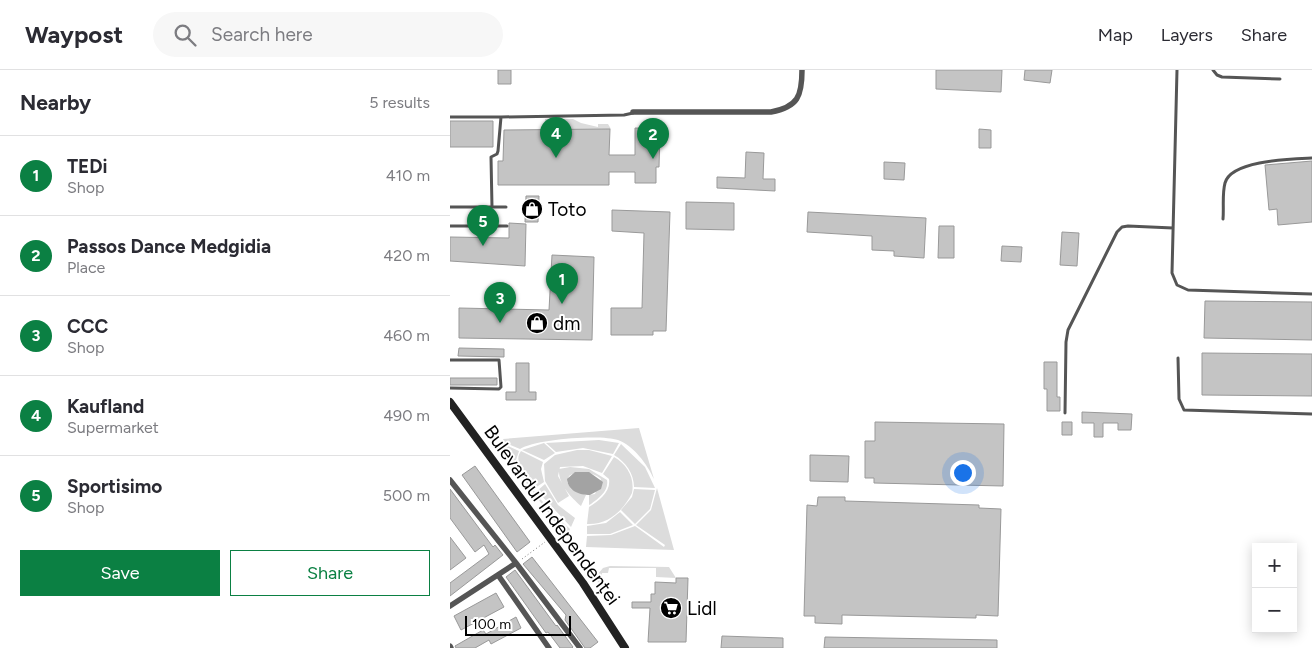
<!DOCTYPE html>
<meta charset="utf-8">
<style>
body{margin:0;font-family:Figtree,sans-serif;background:#f7f7f7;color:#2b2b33}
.controls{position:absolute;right:15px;bottom:15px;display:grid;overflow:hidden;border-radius:0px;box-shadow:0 2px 12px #0003}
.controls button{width:45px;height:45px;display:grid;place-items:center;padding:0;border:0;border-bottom:1px solid #e1e1e2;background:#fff;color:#2b2b33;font:25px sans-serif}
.scale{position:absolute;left:15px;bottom:12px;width:106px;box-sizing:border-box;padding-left:5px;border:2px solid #000;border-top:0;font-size:14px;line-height:18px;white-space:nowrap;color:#000;-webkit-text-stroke:4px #fff;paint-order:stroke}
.you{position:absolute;left:512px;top:402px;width:18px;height:18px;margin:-12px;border:4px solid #fff;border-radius:50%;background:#1a73e8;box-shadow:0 0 0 8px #1a73e833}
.badge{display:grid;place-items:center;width:32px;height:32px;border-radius:50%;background:#0b8043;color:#fff;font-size:16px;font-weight:700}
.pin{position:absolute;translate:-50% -41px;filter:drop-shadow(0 1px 2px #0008)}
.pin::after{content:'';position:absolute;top:26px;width:18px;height:15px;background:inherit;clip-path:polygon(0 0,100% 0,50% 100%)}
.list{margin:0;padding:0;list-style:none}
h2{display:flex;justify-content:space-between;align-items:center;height:65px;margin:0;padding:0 20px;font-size:21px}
h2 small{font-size:16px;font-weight:400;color:#7c7c81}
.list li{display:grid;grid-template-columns:32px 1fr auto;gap:15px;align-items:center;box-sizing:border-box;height:80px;padding:0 20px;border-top:1px solid #e1e1e2}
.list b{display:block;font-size:19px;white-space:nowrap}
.list p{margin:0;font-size:16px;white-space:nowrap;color:#7c7c81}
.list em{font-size:16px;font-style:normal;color:#7c7c81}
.actions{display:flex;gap:10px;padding:15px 20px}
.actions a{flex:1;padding:11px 0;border:1px solid #0b8043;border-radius:0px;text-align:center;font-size:18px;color:#0b8043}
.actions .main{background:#0b8043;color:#fff}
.icon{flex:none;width:28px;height:28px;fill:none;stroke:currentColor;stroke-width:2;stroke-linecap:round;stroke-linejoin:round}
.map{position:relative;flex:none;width:862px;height:578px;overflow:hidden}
header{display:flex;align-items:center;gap:30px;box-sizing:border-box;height:70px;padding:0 25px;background:#fff;border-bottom:1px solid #e1e1e2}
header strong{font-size:24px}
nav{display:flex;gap:28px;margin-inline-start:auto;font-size:18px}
.search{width:350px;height:45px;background:#f7f7f7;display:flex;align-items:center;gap:12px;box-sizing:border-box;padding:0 18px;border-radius:28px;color:#7c7c81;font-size:19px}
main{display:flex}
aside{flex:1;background:#fff}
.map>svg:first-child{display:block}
.green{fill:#dcdcdc}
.water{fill:#a3a3a3}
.building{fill:#c4c4c4;stroke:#999}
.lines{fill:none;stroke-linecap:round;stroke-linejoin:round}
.path{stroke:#777;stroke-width:1;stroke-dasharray:1 2.5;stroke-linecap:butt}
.lane{stroke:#555;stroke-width:3}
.street{stroke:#555;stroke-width:5.5}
.secondary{stroke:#222;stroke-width:8}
.labels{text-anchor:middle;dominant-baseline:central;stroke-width:4;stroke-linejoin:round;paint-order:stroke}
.poi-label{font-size:19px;fill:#000;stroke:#fff;text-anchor:start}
.street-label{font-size:19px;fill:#000;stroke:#fff}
</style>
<header>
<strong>Waypost</strong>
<div class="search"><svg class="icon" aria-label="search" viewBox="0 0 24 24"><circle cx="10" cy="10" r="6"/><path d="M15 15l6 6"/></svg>Search here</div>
<nav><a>Map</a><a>Layers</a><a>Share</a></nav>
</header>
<main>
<aside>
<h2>Nearby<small>5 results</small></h2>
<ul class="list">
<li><span class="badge">1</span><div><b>TEDi</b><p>Shop</p></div><em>410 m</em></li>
<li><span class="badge">2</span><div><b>Passos Dance Medgidia</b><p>Place</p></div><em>420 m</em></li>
<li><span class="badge">3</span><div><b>CCC</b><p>Shop</p></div><em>460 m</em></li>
<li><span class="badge">4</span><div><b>Kaufland</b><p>Supermarket</p></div><em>490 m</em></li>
<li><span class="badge">5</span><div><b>Sportisimo</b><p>Shop</p></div><em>500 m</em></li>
</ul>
<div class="actions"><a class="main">Save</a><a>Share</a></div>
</aside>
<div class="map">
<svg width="862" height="578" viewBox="0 0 862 578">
<rect width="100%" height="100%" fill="#fff"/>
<path class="green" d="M95 49H123L131 53 148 57V54H158L161 59H95Z
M189 358 204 409C197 394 184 376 168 370 151 364 85 369 70 379L53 372V369Z
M149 370 169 373 163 384 133 378 106 382 96 373Z
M51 373 69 381 66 390C76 416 99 440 120 459L116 467 50 377Z
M94 373 105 383 94 390 72 380Z
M171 374 195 397 205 418 184 417C184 404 176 392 164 385Z
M127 380H139L162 386 152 403 133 396 110 397 108 406 119 426 108 433 95 411 94 394 105 385Z
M71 381 93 392 91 399 94 412 85 418C78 408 62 393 71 381Z
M164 387C177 394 185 408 182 423 173 441 158 455 137 454L139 437C149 431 161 422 159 409L153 404Z
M120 397 139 399 157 410C159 421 149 428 141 434L139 435V425L145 424 151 409C143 402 128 399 119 406L117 412 121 419 136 425 131 436C121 427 108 414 109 399Z
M95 414 108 435 125 448 121 457 87 421Z
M207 418 224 480 136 477 137 466 161 465 185 456 214 477 215 475 186 455 201 440Z
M184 419 205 420 200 439 185 454 171 440 182 427Z
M170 442 183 455 160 464H137V456L156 453Z
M160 496 219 497 226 508 206 507V498H159L158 503H152V512L158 513V517L152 519 148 514 147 505 153 498Z"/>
<path class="water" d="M125 402H139L153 412 151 419 140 425C129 425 118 421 117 409Z"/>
<path class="building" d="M48 0H61V14H48Z
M486 0H552L551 22 486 19Z
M575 0H602L600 13 574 10Z
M0 51H43V77H0Z
M185 58 210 59 209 97H206V113H185V102H159V115H48V91H53L54 60 160 59 159 85H185Z
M529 59 541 60V78H529Z
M296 82 314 83 313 109H325V121L267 118V107L295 108Z
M862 91V152L828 155 827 139 819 140 815 95Z
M434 92 455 93 454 110 434 109Z
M76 126H89L88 152H75Z
M236 132 284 133V160L236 159Z
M162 140 220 142 216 261H203V265H161V238H192L194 163 162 161Z
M358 142 476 148 474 188 444 186V181L422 180V166L357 162Z
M59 153 76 154 75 196 0 191V167L59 168Z
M489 156H504V188H488Z
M612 162 629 163 627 196 610 195Z
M552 176 572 177 571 192 551 191Z
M102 185 144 187 142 270 9 268V238L99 240Z
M755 231 862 232V270L754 268Z
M9 278 54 279V287L8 286Z
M752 283 862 284V326L752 325Z
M594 292H607V327H610V341H597V319H594Z
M66 293H79V322H86V330H56V322H66Z
M0 308H47V315H0Z
M632 342 682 344 681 360H668V353H653V367H644V353H632Z
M425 352 554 354 553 416 424 413V408H415V371H425Z
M612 352H622V365H612Z
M360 385 399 386 398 412 360 411Z
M25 396 80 472 67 482 12 405Z
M0 419 43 477 45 475 53 485 0 526V513L39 484 34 475 25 482 0 448Z
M368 427H395V431L529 435V438L551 439 548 546 526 545V548L392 545V554L365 553V546H354L357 435 367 436Z
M0 467 16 488 0 500Z
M82 487 148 572 140 578H135L115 550 116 545 73 494Z
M65 500 106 556 107 555 123 577 122 578H110L98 562 96 563 56 507Z
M226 508H238L236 572H198L200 538H182V532H201V524H205V512L226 513Z
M46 523 54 537 11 560 4 546Z
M66 547 71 558 41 574 39 570 25 578H6L5 576 33 560 36 564Z
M272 566 333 568V578H271Z
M375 567 547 570V578H374Z"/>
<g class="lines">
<path class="path" d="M72 489 95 472"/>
<path class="lane" d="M727 0 722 203 727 215 738 220 862 224
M763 0 767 5 772 7 830 9
M0 47H51
M0 137H56
M42 137 41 87 47 84 48 81 51 47 174 45 183 43
M773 149C774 138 772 124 775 113 781 90 842 89 862 88
M0 156H57
M728 288 729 329 734 340 862 344
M0 290H49L51 317 49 319 0 318
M615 343 616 272 618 260 667 162 672 157 678 156 723 158"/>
<path class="street" d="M183 42H321C348 37 352 26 352 0
M0 410 66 493 130 578
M48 505 99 578
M0 536 66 493
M0 576 1 578"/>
<path class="secondary" d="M0 332 133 513 175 578"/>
</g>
<defs>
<g id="shop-disc" transform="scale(1.125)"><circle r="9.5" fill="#000" stroke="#fff"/><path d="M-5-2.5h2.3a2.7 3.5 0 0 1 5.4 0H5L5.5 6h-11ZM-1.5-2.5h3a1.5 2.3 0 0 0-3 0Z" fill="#fff"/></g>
<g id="supermarket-disc" transform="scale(1.125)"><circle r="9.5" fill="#000" stroke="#fff"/><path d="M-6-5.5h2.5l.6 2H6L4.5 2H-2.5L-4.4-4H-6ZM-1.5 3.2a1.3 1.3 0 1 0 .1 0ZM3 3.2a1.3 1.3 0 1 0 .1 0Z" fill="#fff"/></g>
</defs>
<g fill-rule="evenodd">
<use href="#shop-disc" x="82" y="139"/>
<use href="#shop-disc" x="87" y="253"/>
<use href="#supermarket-disc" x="221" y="538"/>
</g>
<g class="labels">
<g class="poi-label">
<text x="98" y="139">Toto</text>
<text x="103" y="253">dm</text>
<text x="237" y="538">Lidl</text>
</g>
<g class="street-label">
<text transform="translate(102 445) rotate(54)">Bulevardul Independenței</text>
</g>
</g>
</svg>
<div class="controls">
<button>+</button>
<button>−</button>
</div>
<div class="scale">100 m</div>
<div class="you"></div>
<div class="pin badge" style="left:112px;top:234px">1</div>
<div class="pin badge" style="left:203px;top:89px">2</div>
<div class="pin badge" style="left:50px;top:253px">3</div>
<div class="pin badge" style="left:106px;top:88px">4</div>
<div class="pin badge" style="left:33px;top:176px">5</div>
</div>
</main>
